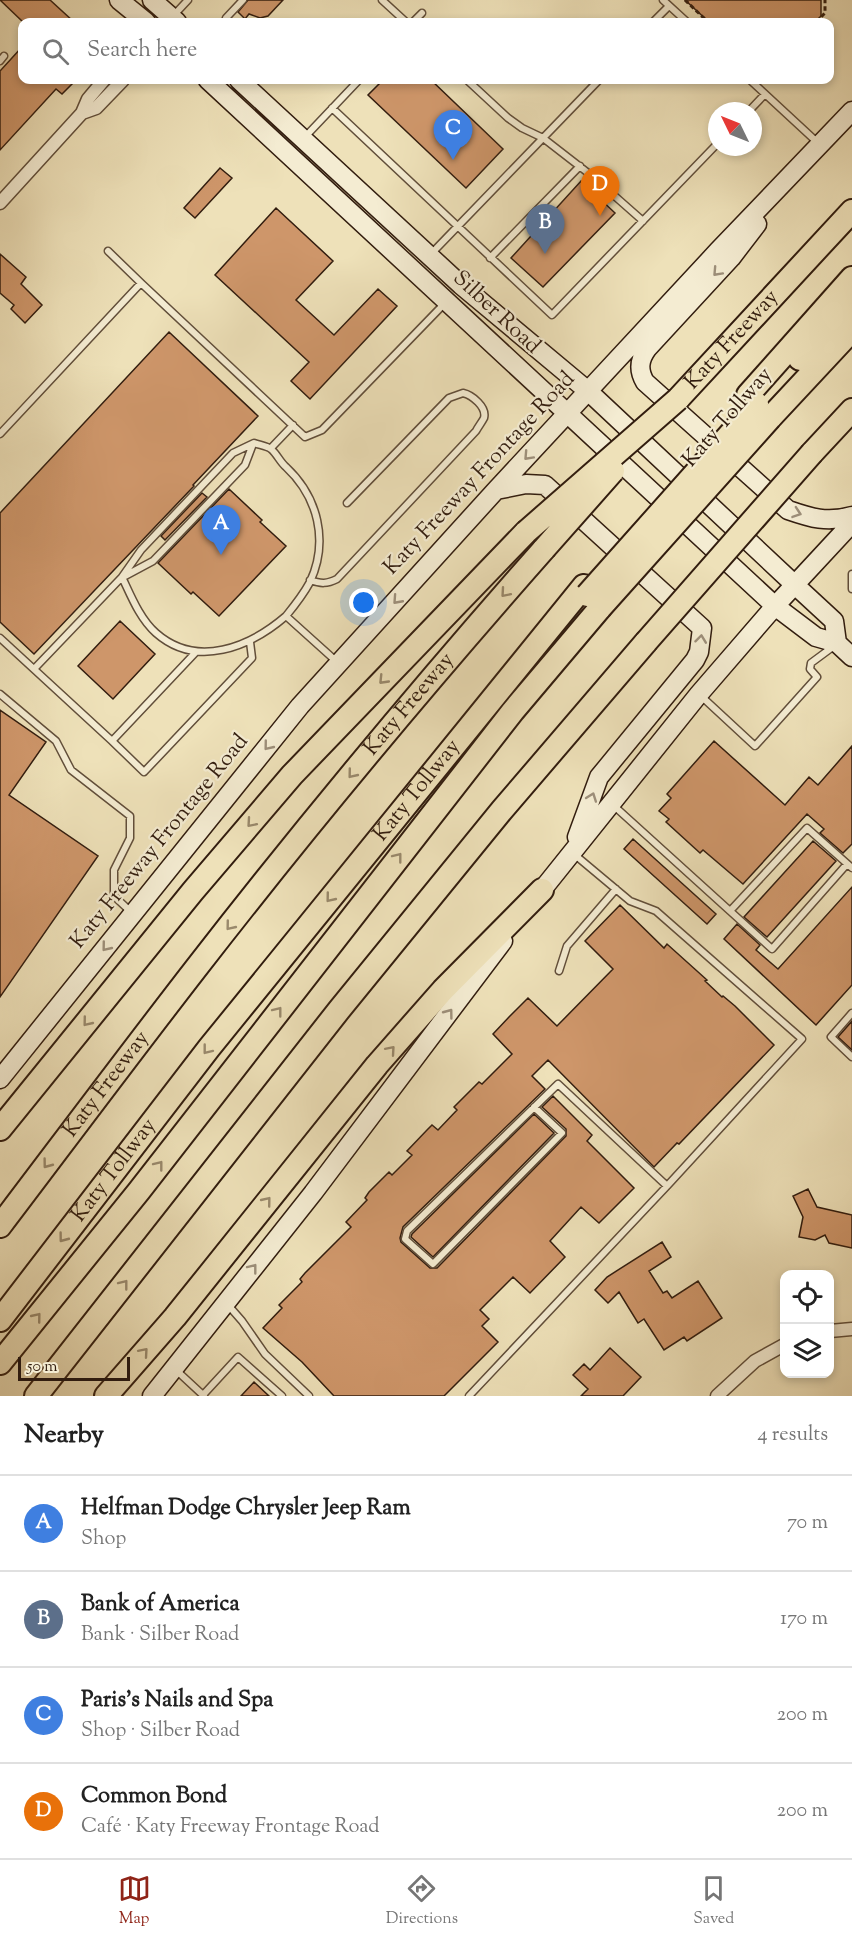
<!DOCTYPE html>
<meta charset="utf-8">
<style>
body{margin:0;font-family:"Sorts Mill Goudy",serif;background:#f2f2f2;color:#222}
.controls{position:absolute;right:18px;bottom:18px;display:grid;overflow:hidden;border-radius:12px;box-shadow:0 3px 9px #0003}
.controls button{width:54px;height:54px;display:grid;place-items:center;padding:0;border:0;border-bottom:2px solid #e0e0e0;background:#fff;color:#222;font:30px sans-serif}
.compass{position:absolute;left:708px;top:102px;width:54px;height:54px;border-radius:50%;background:#fff;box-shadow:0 3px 9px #0003;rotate:313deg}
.scale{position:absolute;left:18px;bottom:15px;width:112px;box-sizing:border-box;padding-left:6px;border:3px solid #321d0f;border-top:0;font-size:16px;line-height:21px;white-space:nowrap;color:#321d0f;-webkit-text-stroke:4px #f4ecd2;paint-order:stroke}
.you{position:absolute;left:364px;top:603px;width:21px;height:21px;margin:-15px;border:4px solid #fff;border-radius:50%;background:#1a73e8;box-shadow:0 0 0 9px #1a73e833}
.badge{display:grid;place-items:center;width:39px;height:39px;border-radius:50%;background:#8f2418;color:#fff;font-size:20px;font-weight:700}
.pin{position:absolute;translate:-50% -50px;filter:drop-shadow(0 2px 3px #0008)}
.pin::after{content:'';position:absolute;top:32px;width:21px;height:18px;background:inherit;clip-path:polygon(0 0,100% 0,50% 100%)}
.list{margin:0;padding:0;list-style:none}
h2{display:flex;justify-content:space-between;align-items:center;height:78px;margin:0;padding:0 24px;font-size:26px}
h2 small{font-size:20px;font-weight:400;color:#767676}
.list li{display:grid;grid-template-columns:39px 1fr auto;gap:18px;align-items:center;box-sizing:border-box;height:96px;padding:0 24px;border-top:2px solid #e0e0e0}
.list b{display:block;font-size:22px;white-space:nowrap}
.list p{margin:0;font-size:20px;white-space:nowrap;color:#767676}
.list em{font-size:20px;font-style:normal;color:#767676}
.icon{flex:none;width:33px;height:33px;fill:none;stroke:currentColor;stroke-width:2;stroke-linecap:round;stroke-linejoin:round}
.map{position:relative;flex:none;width:852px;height:1396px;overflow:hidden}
.search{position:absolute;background:#fff;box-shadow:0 3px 9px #0003;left:18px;right:18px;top:18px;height:66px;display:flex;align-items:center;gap:15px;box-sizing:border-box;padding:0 21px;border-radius:12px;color:#767676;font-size:22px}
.sheet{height:462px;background:#fff}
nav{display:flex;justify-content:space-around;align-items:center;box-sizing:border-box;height:84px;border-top:2px solid #e0e0e0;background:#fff;font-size:16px;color:#767676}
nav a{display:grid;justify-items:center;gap:3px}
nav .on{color:#8f2418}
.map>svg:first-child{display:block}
.building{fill:#ce966a;stroke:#321d0f;stroke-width:1.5}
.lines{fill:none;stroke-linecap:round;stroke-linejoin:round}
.lane-casing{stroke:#614e3a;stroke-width:9}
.street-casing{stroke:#614e3a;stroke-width:15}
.secondary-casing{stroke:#321d0f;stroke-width:21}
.highway-casing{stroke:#321d0f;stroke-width:26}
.path{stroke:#321d0f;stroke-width:3;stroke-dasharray:4.5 3;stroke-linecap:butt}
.lane{stroke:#f4ecd2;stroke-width:6}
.street{stroke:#f4ecd2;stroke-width:12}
.secondary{stroke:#f4ecd2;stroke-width:18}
.highway{stroke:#eee1b9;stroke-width:22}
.highway-bridge-casing{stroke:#321d0f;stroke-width:26;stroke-linecap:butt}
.highway-bridge{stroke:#eee1b9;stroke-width:22}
.oneway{stroke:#9d8f7a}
.oneway2{stroke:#99896c}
.labels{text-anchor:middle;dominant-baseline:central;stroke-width:4.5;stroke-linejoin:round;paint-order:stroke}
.street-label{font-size:22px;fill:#321d0f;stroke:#f4ecd2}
</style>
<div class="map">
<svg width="852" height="1396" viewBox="0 0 852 1396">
<rect width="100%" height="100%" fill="#eee1b9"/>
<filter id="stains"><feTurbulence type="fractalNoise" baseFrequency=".00333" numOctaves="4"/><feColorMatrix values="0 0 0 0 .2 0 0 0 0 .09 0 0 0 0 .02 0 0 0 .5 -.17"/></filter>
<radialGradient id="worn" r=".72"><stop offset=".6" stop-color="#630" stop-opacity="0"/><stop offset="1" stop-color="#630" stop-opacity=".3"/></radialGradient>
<path class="building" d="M0 0H50L74 22H23Z
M248 0H283L268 16 260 18 249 14 245 19 238 12Z
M685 0H821V16L815 22H709Z
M22 47V80H76L62 94 56 89 0 150V71Z
M383 80H431L503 149 466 188 368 95Z
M220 168 232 178 195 218 184 208Z
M581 181 615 213 543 287 511 258Z
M276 208 333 261 296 300 334 335 378 289 397 306 310 399 291 381 309 362 215 275Z
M0 254 26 277 21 284 42 305 25 323 11 309 14 305 0 293Z
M169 332 258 416 193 485 194 486 34 654 0 622V513Z
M229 489 262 520 260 522 286 546 219 616 193 592 191 594 158 563Z
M202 493 207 497 165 540 161 536Z
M120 621 155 654 113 699 78 666Z
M0 710 46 742 9 795 98 856 0 997Z
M714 741 785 805 809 777 818 785 852 746V844L843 853 820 833 824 829 807 814 743 884 703 850 700 853 666 822 669 819 659 811 671 798 667 794Z
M633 839 716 914 707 924 624 849Z
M813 841 836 861 767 937 744 917Z
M852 887V985L816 1025 724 939 737 924 760 945 756 950 778 969Z
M620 905 664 948 667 944 707 980 705 981 722 997 723 996 735 1006 774 1045 679 1144 677 1143 654 1167 548 1060 532 1076 545 1089 403 1227 400 1238 401 1242 430 1268H437L566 1136V1129L542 1107 553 1096 592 1135 587 1141 634 1188 599 1223 581 1207 550 1241 565 1257 530 1293 513 1277 480 1310 489 1319 482 1326 498 1342 444 1396H334L302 1362 263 1328 282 1308 279 1305 302 1282 300 1279 305 1273 351 1227 346 1222 367 1200 365 1198 369 1192 389 1172 392 1175 412 1155 407 1151 427 1130 432 1125 438 1130 457 1110 454 1107 479 1082 482 1084 512 1054 493 1034 509 1017 528 998 557 1026 613 969 585 941Z
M852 1021V1050L838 1037Z
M534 1114 554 1133 433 1257 411 1237 412 1234Z
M808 1189 817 1207 852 1215V1248L829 1243 825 1235 815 1240 799 1237 803 1217 793 1196Z
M662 1242 671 1257 649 1271 663 1293 667 1291 672 1298 698 1281 722 1318 687 1341 684 1337 664 1350 644 1319 638 1323 619 1292 608 1303 595 1290 607 1277Z
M610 1348 641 1377 623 1396H581L588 1389 573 1375 584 1364 590 1370Z
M254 1382 269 1396H241Z"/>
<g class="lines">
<g class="lane-casing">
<path id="lane" d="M382 0 406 22
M663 0 687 22
M174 15 188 0
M225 22 226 18 243 0
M413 22 422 13
M653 22 669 6
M0 61 4 56
M467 80 508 118 522 128 543 138 592 176 643 221
M750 80 817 142
M332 108 552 315 717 144
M749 111 765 94
M304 138 359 80
M108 251 141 283
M430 255 599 80
M490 258 580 166
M0 434 141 283 305 437 322 430 445 303
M271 448 293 425
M852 574V589
M125 576 153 561 245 465 253 444
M122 577 141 550 233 453 254 443C259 445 267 446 271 449 277 454 280 462 286 467 318 497 329 541 310 582 303 595 295 605 286 616
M310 580C321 584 327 584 337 579L476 431C478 427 482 422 484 418 487 407 472 395 463 393L449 398 347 503
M0 638 112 741 196 652
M34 669 122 577C131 596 140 619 156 633 197 669 250 647 286 616L336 661
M0 694 56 741 71 770 130 816V838L114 870V896L130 911
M701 696 755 746 817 677 810 669 811 663 834 646
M112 741 144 772 252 658 250 642
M613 805 730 911 807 828 852 868
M730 911 772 949 847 864
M559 971 567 946 616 889
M852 1013 831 1037 852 1057
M534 1107 562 1133 433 1264 405 1239 407 1231 558 1084 667 1186 802 1039 656 911 630 901 575 855
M228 1305 242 1321 265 1354 309 1396
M177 1371 204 1396
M203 1395 238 1357 282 1396
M469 1396 667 1186"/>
</g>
<g class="street-casing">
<path id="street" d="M82 113 96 108 123 80
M0 203 82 113 88 99 104 80
M830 1331 852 1329
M717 1396 755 1361 784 1345"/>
</g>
<g class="secondary-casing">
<path id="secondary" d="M119 0 146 22
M152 0 177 22
M208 80 775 606 816 637 837 643 852 657
M239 80 461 285 588 391 795 585 834 621 837 643
M757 224 731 258 647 349C639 360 638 370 645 382L788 510C811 518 827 523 852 516
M496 490 526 484 545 485 702 628 699 652 695 660 599 777 577 837
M534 900 699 694 775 606 852 523
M0 1079 300 706 496 490 718 251 852 111
M152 1396 313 1193 503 941"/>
</g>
<g class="highway-casing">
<g id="highway">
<path d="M800 359 852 303"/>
<path d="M748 395 852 278"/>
<path id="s1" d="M678 399 852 211"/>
<path d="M770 418 852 330"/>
<path d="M812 453 852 410"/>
<path d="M0 1129 193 891 292 775 526 532"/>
<path id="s2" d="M0 1226C66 1139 131 1052 197 967 308 824 424 685 544 549"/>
<path id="s3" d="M0 1320 209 1048 584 586"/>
<path d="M0 1363 139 1191 513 711 600 608"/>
<path d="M36 1396 339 1010 502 810 646 642"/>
<path d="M106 1396 175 1317 377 1065 443 990 542 890"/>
</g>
</g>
<path class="path" d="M685 0 708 22
M816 22 825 13V0"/>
<use href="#lane" class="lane"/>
<use href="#street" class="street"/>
<use href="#secondary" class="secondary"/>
<use href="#highway" class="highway"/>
<g class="highway-bridge-casing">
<path id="highway-bridge" d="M526 532 678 399
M544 549 613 471
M587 595 757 404
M600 608 770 418
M646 642 812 453"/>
</g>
<use href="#highway-bridge" class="highway-bridge"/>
</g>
<defs><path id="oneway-chevron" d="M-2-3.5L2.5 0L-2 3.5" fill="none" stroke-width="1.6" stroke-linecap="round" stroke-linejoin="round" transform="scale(1.5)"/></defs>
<g class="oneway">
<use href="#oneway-chevron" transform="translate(717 272) rotate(133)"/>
<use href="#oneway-chevron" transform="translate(528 456) rotate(133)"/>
<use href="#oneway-chevron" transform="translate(797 513) rotate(19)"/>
<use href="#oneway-chevron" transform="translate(397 600) rotate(132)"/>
<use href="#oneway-chevron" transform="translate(701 639) rotate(-83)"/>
<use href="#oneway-chevron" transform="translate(268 746) rotate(129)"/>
<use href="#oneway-chevron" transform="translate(592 797) rotate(-70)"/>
<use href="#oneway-chevron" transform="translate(106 947) rotate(129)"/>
<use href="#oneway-chevron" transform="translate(449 1013) rotate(-53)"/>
<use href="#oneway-chevron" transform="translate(253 1268) rotate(-52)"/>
</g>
<g class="oneway2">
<use href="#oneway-chevron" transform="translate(505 593) rotate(131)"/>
<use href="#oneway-chevron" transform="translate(383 680) rotate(134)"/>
<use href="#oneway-chevron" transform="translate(352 774) rotate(129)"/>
<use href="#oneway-chevron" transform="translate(251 823) rotate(131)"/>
<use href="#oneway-chevron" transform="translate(398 857) rotate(-52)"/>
<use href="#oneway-chevron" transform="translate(330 898) rotate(129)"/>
<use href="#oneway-chevron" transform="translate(230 926) rotate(129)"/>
<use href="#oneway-chevron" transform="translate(278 1011) rotate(-52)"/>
<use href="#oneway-chevron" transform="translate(87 1022) rotate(129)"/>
<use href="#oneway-chevron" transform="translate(207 1050) rotate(128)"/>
<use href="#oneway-chevron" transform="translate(391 1050) rotate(-49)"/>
<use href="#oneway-chevron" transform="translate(47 1164) rotate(127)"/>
<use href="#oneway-chevron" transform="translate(159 1165) rotate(-52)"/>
<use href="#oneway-chevron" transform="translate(267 1201) rotate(-51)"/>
<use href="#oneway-chevron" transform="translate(63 1238) rotate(127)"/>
<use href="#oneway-chevron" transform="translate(124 1284) rotate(-52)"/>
<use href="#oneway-chevron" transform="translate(37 1317) rotate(-51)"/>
<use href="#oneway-chevron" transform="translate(144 1352) rotate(-49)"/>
</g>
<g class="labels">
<g class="street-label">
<text transform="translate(496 313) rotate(43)">Silber Road</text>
<text stroke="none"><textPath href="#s1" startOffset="80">Katy Freeway</textPath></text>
<text transform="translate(728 418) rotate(-49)">Katy Tollway</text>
<text transform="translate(480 474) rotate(-47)">Katy Freeway Frontage Road</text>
<text stroke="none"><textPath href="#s2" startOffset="663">Katy Freeway</textPath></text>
<text stroke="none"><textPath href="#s3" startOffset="674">Katy Tollway</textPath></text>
<text transform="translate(160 842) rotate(-51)">Katy Freeway Frontage Road</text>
<text stroke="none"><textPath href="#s2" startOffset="177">Katy Freeway</textPath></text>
<text stroke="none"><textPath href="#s3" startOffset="188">Katy Tollway</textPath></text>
</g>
</g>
<rect width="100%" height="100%" filter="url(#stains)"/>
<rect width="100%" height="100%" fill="url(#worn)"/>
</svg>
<div class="controls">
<button><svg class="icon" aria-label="locate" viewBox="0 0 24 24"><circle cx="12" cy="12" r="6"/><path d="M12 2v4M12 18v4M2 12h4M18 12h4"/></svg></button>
<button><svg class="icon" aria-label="layers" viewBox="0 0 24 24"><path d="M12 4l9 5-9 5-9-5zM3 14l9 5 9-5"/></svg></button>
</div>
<svg class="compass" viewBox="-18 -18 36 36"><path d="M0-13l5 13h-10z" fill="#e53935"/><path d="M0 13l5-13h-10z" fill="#767676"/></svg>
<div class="scale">50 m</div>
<div class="you"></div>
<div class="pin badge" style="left:221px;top:555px;background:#3f7fe0">A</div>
<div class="pin badge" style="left:545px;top:254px;background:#5c6f8a">B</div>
<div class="pin badge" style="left:453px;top:160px;background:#3f7fe0">C</div>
<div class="pin badge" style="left:600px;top:216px;background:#e8710a">D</div>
<div class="search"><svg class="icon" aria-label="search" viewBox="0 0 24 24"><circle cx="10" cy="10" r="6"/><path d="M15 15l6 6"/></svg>Search here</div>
</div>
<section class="sheet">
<h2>Nearby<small>4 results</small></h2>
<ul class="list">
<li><span class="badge" style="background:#3f7fe0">A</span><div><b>Helfman Dodge Chrysler Jeep Ram</b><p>Shop</p></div><em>70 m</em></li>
<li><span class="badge" style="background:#5c6f8a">B</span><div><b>Bank of America</b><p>Bank · Silber Road</p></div><em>170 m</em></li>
<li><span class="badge" style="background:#3f7fe0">C</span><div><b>Paris’s Nails and Spa</b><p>Shop · Silber Road</p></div><em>200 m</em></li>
<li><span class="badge" style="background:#e8710a">D</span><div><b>Common Bond</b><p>Café · Katy Freeway Frontage Road</p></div><em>200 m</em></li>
</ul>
</section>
<nav>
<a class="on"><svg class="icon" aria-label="map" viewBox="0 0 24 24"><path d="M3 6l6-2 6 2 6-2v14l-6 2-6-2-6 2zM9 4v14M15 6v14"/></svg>Map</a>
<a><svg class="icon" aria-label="directions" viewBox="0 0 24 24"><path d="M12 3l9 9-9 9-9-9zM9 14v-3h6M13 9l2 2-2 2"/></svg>Directions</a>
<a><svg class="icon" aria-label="saved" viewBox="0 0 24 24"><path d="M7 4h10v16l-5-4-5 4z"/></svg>Saved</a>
</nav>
